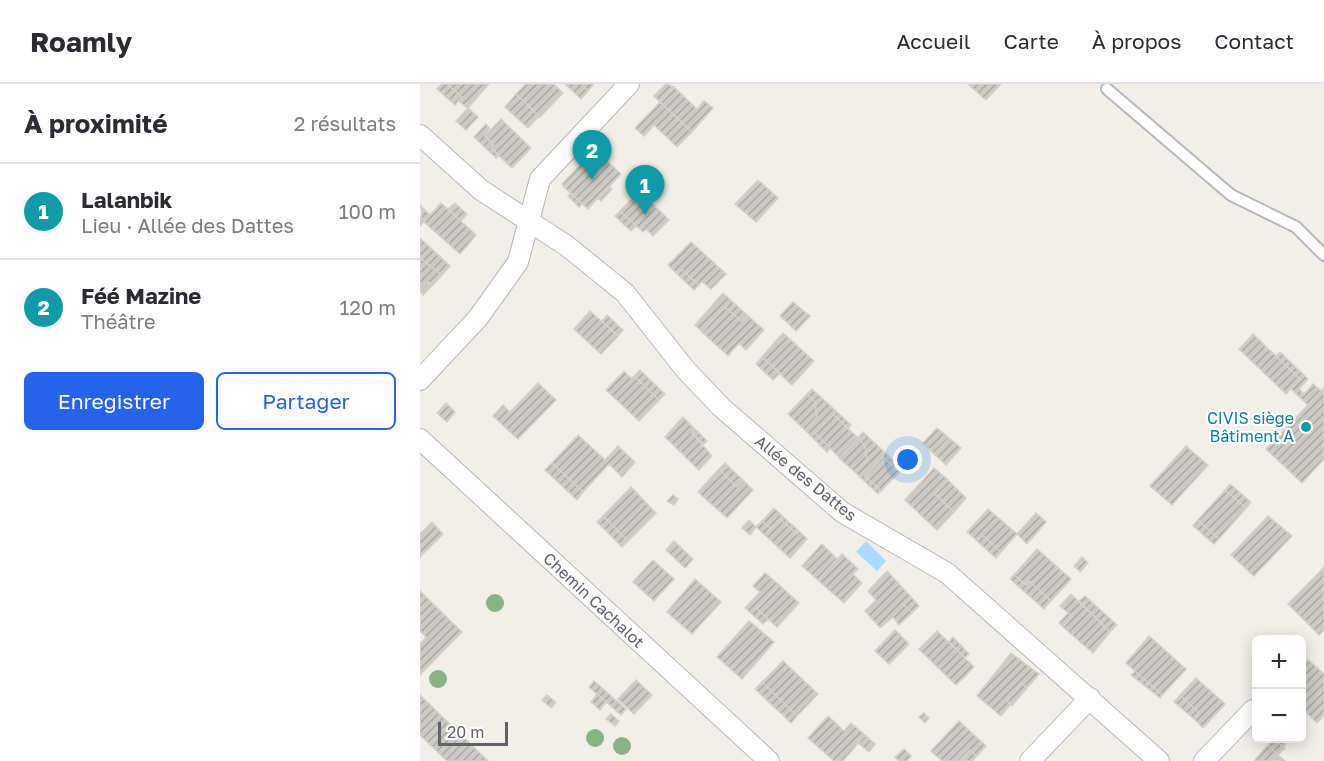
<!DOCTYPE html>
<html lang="fr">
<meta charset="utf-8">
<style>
body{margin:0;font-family:"Golos Text",sans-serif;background:#f2f2f3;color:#2b2b33}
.controls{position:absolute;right:18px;bottom:18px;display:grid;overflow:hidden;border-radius:9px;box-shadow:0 3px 15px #0003}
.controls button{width:54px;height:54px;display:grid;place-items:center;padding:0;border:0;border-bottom:2px solid #e1e1e2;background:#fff;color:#2b2b33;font:30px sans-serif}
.scale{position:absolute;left:18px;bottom:15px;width:70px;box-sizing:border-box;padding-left:6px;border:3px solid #5f6368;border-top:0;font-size:16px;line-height:21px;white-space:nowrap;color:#5f6368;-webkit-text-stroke:4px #fff;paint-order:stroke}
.you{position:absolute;left:488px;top:376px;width:21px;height:21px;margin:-15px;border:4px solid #fff;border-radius:50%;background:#1a73e8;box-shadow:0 0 0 9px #1a73e833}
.badge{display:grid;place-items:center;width:39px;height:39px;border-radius:50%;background:#2563eb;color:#fff;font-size:20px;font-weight:700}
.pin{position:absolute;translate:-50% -50px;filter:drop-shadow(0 2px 3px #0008)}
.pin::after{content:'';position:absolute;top:32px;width:21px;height:18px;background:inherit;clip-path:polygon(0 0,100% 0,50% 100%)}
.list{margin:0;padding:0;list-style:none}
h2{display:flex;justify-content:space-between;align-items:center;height:78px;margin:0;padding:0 24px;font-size:26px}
h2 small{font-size:20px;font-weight:400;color:#7c7c81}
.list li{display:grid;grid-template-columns:39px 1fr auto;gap:18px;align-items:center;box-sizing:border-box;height:96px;padding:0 24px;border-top:2px solid #e1e1e2}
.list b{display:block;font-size:22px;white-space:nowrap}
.list p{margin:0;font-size:20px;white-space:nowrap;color:#7c7c81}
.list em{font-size:20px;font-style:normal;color:#7c7c81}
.actions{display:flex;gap:12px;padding:18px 24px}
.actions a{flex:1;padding:14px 0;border:2px solid #2563eb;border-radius:9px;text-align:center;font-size:21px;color:#2563eb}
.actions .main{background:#2563eb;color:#fff}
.map{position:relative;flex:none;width:904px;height:677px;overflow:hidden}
header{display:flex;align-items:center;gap:36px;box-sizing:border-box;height:84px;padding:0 30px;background:#fff;border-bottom:2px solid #e1e1e2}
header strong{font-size:28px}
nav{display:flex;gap:33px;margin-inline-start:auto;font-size:21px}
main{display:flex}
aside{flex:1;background:#fff}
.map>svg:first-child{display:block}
.water{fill:#aadaff}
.building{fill:url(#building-hatch);stroke:#d6d1c6;stroke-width:1.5}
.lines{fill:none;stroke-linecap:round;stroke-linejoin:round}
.lane-casing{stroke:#b5b8bc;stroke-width:14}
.street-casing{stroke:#b5b8bc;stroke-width:22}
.lane{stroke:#fff;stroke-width:10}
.street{stroke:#fff;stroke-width:20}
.tree{fill:#89b387}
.culture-dot{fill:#0f9aa8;stroke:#fff;stroke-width:2}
.labels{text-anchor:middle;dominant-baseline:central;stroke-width:4.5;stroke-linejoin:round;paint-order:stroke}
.culture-label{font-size:16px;fill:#0d838f;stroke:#fff;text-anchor:end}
.street-label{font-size:16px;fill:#5f6368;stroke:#fff}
</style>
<header>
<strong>Roamly</strong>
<nav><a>Accueil</a><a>Carte</a><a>À propos</a><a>Contact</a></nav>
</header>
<main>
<aside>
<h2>À proximité<small>2 résultats</small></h2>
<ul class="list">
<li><span class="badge" style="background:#0f9aa8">1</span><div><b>Lalanbik</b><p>Lieu · Allée des Dattes</p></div><em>100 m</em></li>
<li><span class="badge" style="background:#0f9aa8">2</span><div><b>Féé Mazine</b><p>Théâtre</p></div><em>120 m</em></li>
</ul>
<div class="actions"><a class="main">Enregistrer</a><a>Partager</a></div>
</aside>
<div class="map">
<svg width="904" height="677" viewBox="0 0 904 677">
<defs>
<pattern id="building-hatch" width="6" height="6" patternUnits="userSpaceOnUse" patternTransform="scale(1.5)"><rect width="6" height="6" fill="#cccac5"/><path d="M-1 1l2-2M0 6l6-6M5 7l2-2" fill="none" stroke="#a9a8a4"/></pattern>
</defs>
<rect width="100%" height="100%" fill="#f1efe8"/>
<path class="water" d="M446 457 466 477 457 487 436 468Z"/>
<path class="building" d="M27 0 42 13 35 21 17 5 22 0Z
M27 0H69L48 24 38 17 42 13Z
M106 0H134L143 9 120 33 96 10Z
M145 0H161L168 7 161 15Z
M161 0H174L168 7Z
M246 0 254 3 240 18 234 12Z
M548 0H581L566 16Z
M254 3 277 25 284 17 293 24 272 48 240 18Z
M96 10 119 32 108 44 85 23Z
M240 18 272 48 257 63 234 41 224 52 215 44Z
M48 24 58 33 46 46 36 37Z
M81 35 111 64 92 84 71 64 74 61 65 52Z
M66 40 70 45 65 52 74 61 71 64 79 71 76 74 54 53Z
M175 65 178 69 145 104 142 100Z
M178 69 201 90 168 125 145 104Z
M338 96 358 114 336 138 315 120Z
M189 102 192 105 181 117 178 114Z
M219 107 249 136 233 152 226 145 223 148 200 127Z
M151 109 162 120 159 123 148 112Z
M21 119 56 151 40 170 4 138Z
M35 119 47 130 41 137 28 125Z
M0 121 10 131 0 142 2 127Z
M200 127 216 142 211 147 195 132Z
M0 154 30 182 22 191 0 174Z
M271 158 306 190 291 205 282 197 279 201 261 185 257 190 248 181Z
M0 174 22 191 13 201 8 198 0 207Z
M261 185 279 201 274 206 257 190Z
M8 198 13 201 3 211 0 207Z
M303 209 327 231 321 237 305 223 282 248 275 241Z
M373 218 390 232 376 247 360 232Z
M305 223 321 237 327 231 344 246 326 266 319 259 308 272 282 248Z
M170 227 198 252 181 270 154 245Z
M187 231 203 246 198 252 182 237Z
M363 249 394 277 372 301 342 273Z
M833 250 880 295 866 310 819 265Z
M860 268 888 295 879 305 884 310 893 300 901 307 888 321 871 305 880 295 856 272Z
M342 273 360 289 353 296 336 280Z
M220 286 245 310 239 316 214 292Z
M204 287 211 294 214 292 239 316 219 337 186 306Z
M118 299 136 316 98 355 73 332 83 321 90 328Z
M904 304V375L882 399 846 365Z
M392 305 431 341 428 345 413 330 395 349 410 364 407 368 385 346 397 333 395 318 387 310Z
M387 310 395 318 397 333 385 346 368 330Z
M26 319 35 328 27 338 17 329Z
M413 330 438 354 420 374 395 349Z
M263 333 275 345 272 349 292 372 279 386 245 353Z
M517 344 529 354 514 370 503 359Z
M275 345 287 357 284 360 272 349Z
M443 348 482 385 479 388 463 373 445 392 461 407 458 410 435 388 447 376 445 361 438 354Z
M158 351 185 376 198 362 215 378 202 393 189 380 163 408 132 379Z
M438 354 445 361 447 376 435 388 419 374Z
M529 354 541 364 526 381 514 370Z
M766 362 788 381 752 421 730 402Z
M463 373 479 388 461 407 445 392Z
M132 379 163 408 157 416 125 386Z
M305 379 323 396 317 403 299 385Z
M514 384 528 396 515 410 534 428 517 446 485 416Z
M299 385 317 403 323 396 333 406 307 434 278 408Z
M528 396 546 414 534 428 515 410Z
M810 400 831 418 826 424 805 406Z
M211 403 236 429 208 457 183 432Z
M805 406 826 424 799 455 778 436Z
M253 411 258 415 254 421 247 417Z
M354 424 362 432 351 444 342 437Z
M568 425 597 450 581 468 562 451 557 457 547 448Z
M616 429 626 438 607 460 597 450Z
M183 432 208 457 202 463 177 438Z
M362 432 379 447 377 450 360 435Z
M848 432 872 452 834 492 811 471Z
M360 435 377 450 379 447 387 455 370 474 345 451Z
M329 436 336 443 330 451 322 444Z
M778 436 799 455 794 460 773 442Z
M342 437 351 444 345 451 336 443Z
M12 438 23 450 0 473V450Z
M562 451 581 468 576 474 557 457Z
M254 457 273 475 265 484 246 466Z
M402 460 417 475 398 496 382 482Z
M617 465 651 495 631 517 609 497 606 501 594 491Z
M422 470 438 485 433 490 442 499 424 519 398 496Z
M662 473 668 479 660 488 654 482Z
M233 476 254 495 234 517 213 498Z
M904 483V546L899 551 868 520Z
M467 487 491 513 483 520 492 529 479 541 473 533 460 544 445 527 456 516 448 507Z
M345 489 359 501 337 525 348 535 343 540 325 524 340 508 333 502Z
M594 491 606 501 609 497 631 517 624 525 590 495Z
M275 495 301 518 272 550 247 528Z
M359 501 379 519 357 543 337 525Z
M0 507 42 548 0 591V560L6 553 0 547Z
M651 510 690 548 673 569 643 543 652 532 640 522Z
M665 512 697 541 690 548 659 517Z
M491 513 499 522 492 529 483 520Z
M648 529 652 532 643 543 639 539Z
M329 537 354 558 322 595 297 573Z
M475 546 489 560 469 580 455 567Z
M517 547 554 583 536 601 499 565Z
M729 552 766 585 742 611 706 579Z
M533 553 549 570 545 574 529 558Z
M591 569 619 590 607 604 602 599 587 617 591 620 581 632 557 612Z
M888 576 904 590V621L892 634 882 624V584Z
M363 577 398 610 377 632 342 598Z
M715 587 742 611 740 614 711 591Z
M776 594 805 620 783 644 774 635 779 629 760 611Z
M216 596 232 611 214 630 198 615Z
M174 597 206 625 201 631 169 603Z
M342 598 377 632 371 639 335 605Z
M602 599 607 604 592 622 587 617Z
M177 610 186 618 180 626 171 618Z
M0 611 68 677H27L0 651Z
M127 611 136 618 131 624 122 616Z
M760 611 779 629 774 635 754 618Z
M904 621V631L897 639 892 634Z
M504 629 509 634 505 639 499 633Z
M191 630 199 637 195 642 186 635Z
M408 632 424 647 431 639 445 651 423 677H414L388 654Z
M539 637 566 662 557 672 550 666 539 677H522L511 667Z
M445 651 455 660 449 668 438 659Z
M854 654H870L863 663Z
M854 655 865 664 858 671 848 661Z
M848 661 858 671 853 677H834Z
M484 665 491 672 487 677H479L475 673Z
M550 666 557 672 552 677H541Z
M858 671 865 677H853Z"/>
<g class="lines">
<g class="lane-casing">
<path id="lane" d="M687 5 811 111 876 143 904 171"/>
</g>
<g class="street-casing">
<path id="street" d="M0 51 61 106 147 162 205 209 265 285 301 323 422 428 527 489 739 677
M0 296 58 234 98 178 120 95 209 0
M0 355 349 677
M610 677 670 614
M784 677 833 626"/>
</g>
<use href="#lane" class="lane"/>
<use href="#street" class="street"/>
</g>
<g class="tree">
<circle cx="75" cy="519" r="9"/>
<circle cx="18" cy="595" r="9"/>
<circle cx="175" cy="654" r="9"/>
<circle cx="202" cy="662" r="9"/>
</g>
<circle class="culture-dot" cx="886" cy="343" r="6"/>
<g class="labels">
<g class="culture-label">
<text x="874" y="334">CIVIS siège<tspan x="874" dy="18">Bâtiment A</tspan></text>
</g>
<g class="street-label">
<text transform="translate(386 394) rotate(39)">Allée des Dattes</text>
<text transform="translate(174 516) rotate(43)">Chemin Cachalot</text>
</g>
</g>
</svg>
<div class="controls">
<button>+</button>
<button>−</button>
</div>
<div class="scale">20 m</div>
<div class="you"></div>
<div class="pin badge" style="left:225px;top:131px;background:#0f9aa8">1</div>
<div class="pin badge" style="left:172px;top:96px;background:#0f9aa8">2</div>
</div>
</main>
